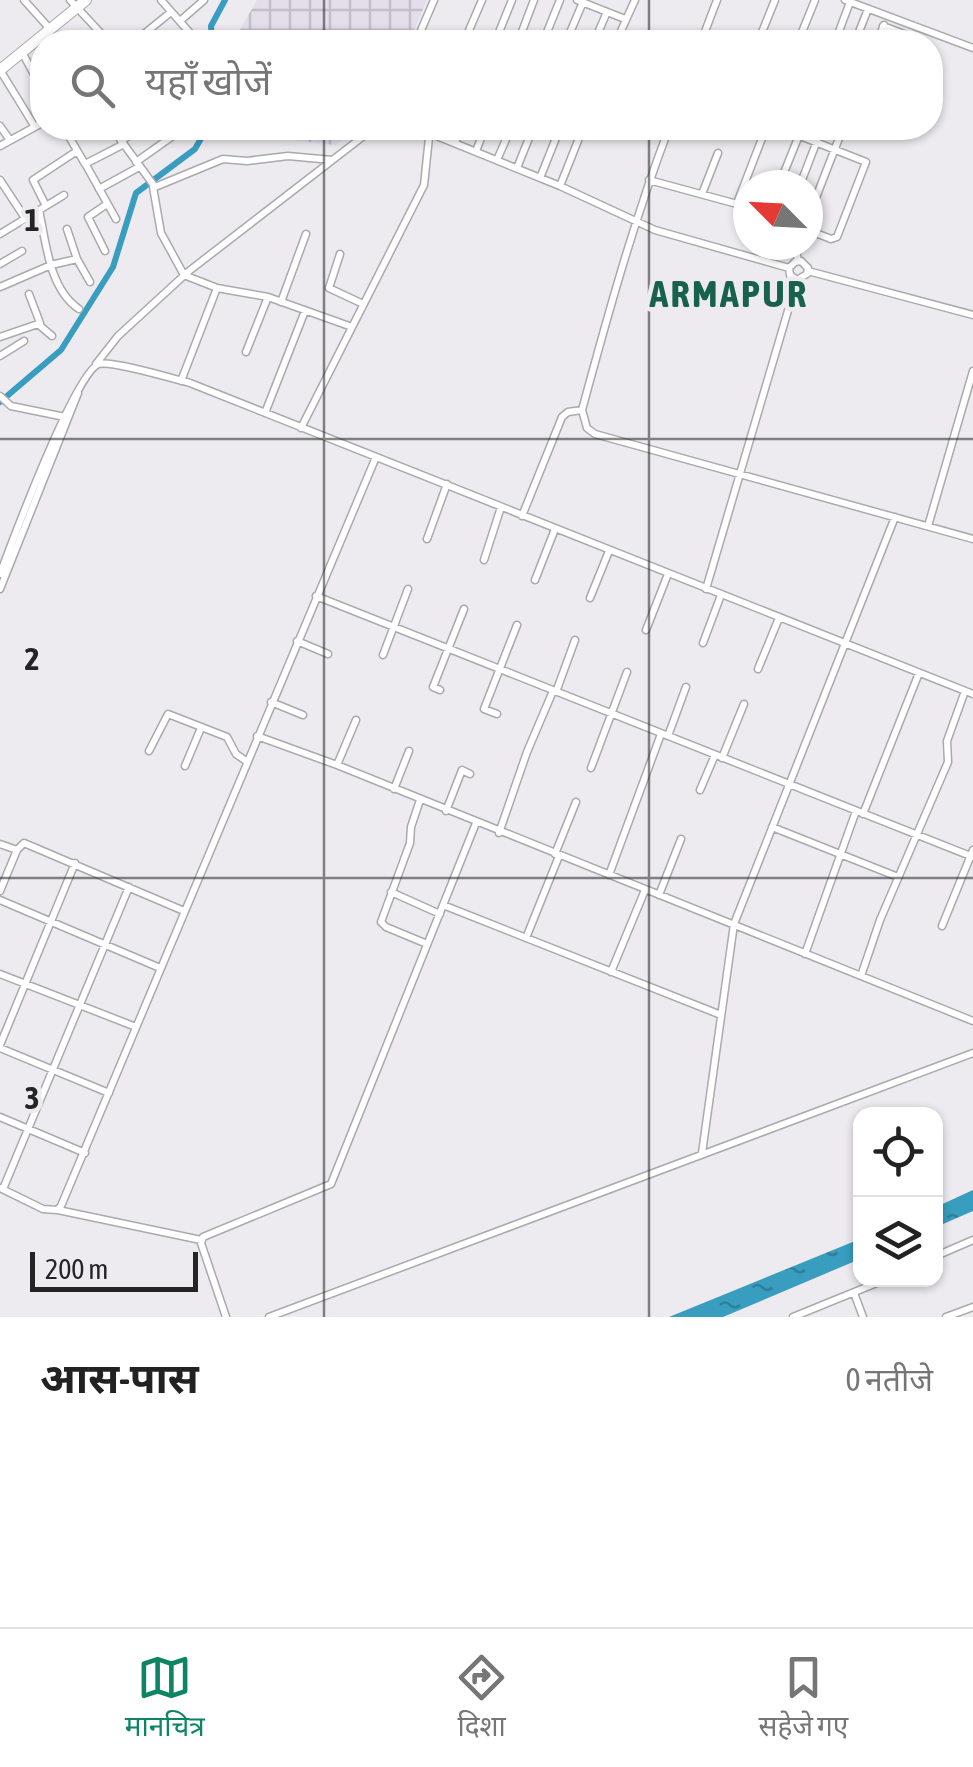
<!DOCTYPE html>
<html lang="hi">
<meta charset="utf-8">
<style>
body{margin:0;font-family:"Asap Condensed","Noto Sans Devanagari",sans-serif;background:#f6f6f6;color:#222}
.controls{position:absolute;right:30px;bottom:30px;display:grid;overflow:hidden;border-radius:20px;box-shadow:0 2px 8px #0004}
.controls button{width:90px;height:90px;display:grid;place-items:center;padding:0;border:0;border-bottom:2px solid #e0e0e0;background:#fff;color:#222;font:50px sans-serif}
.compass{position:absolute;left:733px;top:170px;width:90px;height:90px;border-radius:50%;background:#fff;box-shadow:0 2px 8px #0004;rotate:294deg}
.scale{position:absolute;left:30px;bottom:25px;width:168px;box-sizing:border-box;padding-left:10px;border:5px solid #242425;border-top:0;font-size:28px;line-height:35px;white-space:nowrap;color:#242425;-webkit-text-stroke:8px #edebf0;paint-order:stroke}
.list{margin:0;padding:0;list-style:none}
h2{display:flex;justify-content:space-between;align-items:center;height:130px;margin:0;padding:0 40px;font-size:42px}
h2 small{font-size:32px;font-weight:400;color:#767676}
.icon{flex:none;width:55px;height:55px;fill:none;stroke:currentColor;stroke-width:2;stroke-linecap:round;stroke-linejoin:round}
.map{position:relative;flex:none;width:973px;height:1317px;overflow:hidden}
.search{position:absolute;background:#fff;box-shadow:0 2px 8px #0004;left:30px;right:30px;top:30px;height:110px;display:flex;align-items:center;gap:25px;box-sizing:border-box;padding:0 35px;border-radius:40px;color:#767676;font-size:38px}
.sheet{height:310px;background:#fff}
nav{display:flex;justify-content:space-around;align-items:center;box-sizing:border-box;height:140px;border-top:2px solid #e0e0e0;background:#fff;font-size:28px;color:#767676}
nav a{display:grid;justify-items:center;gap:5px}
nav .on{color:#0d8463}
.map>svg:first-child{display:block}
.industrial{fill:url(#industrial-grid)}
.water{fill:url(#water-ripples)}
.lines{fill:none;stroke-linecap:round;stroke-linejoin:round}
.canal{stroke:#389dbf;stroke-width:6}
.street-casing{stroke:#aaa9ad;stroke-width:9}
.secondary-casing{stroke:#aaa9ad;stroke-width:12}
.street{stroke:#fff;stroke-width:6}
.secondary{stroke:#fff;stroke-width:10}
.grid{fill:none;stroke:#242425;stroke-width:2.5;stroke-opacity:0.55}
.labels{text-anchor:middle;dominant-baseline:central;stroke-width:9;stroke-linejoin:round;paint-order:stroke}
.district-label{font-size:38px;font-weight:bold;letter-spacing:2.5px;fill:#18614a;stroke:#edebf0}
.grid-label{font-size:32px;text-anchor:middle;font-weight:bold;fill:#242425;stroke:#edebf0;stroke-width:9;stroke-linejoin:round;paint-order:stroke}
</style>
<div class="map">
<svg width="973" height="1317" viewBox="0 0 973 1317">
<defs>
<pattern id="industrial-grid" width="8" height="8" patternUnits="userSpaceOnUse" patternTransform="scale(2.5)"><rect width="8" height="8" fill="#e3deea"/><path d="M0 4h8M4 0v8" fill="none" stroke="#c3bec9"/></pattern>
<pattern id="water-ripples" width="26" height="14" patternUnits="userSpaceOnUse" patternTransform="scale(2.5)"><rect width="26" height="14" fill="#389dbf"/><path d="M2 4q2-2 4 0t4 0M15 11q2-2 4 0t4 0" fill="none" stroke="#2f809b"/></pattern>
</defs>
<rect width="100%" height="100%" fill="#edebf0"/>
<path class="industrial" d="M257 0H427L409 42H233Z
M245 128H361L335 145 249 135Z"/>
<path class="water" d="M973 1190V1211L936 1227V1207Z
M860 1239V1259L723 1317H669Z"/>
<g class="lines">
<path class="canal" d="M212 42 211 26 225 0
M0 402 61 350 113 267 136 193 195 149 207 128"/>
<g class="street-casing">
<path id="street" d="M24 0 50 29
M70 0 109 42
M161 0 198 42
M577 0 625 19
M845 0 973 48
M180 21 204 0
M883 26 912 37 913 42
M48 33 54 42
M420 33 442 42
M134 42 171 12
M416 42 434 0
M464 42 482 0
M495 42 512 0
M518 42 534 0
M543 42 560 0
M566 42 583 2
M594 42 607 12
M616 42 635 0
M701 42 717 0
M758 42 775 0
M798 42 815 0
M835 42 850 2
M855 42 868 9
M877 42 884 25
M23 54 42 89
M0 70 35 127
M0 126 10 140
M64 128 85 164 124 144
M112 128 155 187 223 159 247 161 288 156 332 160
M417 128 560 186 655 230 789 268 790 275 797 280 807 274 808 268 801 261 795 262 789 268
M669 128C634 220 608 314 582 410L587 428 595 434 973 539
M780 128 866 162 837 237 831 239 808 230
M84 132 91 128
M121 141 141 128
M455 143 461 128
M0 146 42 123
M476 151 485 128
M497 160 511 128
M136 162 184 128
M86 165 116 219
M517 168 533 128
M784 174 802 181
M540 178 560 128
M0 180 25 218
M649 180 748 207
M779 185 802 128
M800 185 822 128
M560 186 583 128
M153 187 161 233 184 275 217 288 268 297 352 327
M99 189 139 167
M702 194 718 153
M737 203 766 128
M46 206 33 180 77 151
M39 210C46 242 49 289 79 309
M808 218 843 128
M67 229 77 259
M0 234 64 195
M795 245 798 261
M105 251 88 217 107 204
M340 254 329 288 363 304
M0 264 22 251
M808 271 973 315
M0 287 51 265 77 259 90 282
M29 294 40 323
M281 302 306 234
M0 337 38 324 52 336
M246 352 268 297
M0 356 24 341
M96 364 118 336 189 271 374 128
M181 381 217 288
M0 396 11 406 65 417
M265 413 305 311
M301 428 424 185 430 128
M522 516 562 417 568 412 582 410
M928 526 973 371
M427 539 447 484
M484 560 501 507
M0 574C12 542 76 371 99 364 111 360 174 379 190 383L973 694
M535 580 555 529
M0 589 78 393
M706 589 797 280
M316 596 973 857
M590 598 609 551
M646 630 668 574
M297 641 328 654
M703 643 721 595
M383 655 408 589
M758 669 779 618
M440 690 433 687 464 609
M556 692 575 640
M271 702 303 715
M497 714 484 709 517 625
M257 736 337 765 973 1021
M668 736 686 687
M149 751 168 714 227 737 236 754 246 761
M722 758 744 704
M337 765 356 720
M185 766 201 728
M591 768 627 672
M394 789 409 751
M700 790 715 755
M420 800 411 827 410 843 381 922 386 927 427 944
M446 811 462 770 470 774
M863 814 919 673
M772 827 898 877
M499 833 527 752 553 691
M0 844 17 850
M555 854 576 802
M609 875 661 734
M0 891 17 850 24 843 184 911
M391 892 440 914
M659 895 681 839
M0 900 160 968
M443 905 721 1015
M942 926 973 850
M526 938 559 856
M805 954 856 811
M611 972 645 890
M0 974 136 1027
M861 976 880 920 948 762 947 741 965 691
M0 1045 75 863
M0 1048 109 1093
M0 1117 85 1153
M702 1153 734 924 895 517
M0 1188 43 1209 57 1210 61 1206 376 457
M3 1189 129 887
M58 1210 201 1240
M936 1256 973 1240
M854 1293 863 1317
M226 1317 201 1243 203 1237 331 1184 476 823
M269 1317 973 1053
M793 1317 884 1280
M946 1317 973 1307"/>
</g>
<g class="secondary-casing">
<path id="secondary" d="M0 70 86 0"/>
</g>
<use href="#street" class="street"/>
<use href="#secondary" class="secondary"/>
</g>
<path class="grid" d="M324 0V42M649 0V42M324 128V1317M649 128V1317M0 439H973M0 878H973"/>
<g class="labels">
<g class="district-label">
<text x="729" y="293">ARMAPUR</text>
</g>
</g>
<g class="grid-label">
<text x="32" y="231">1</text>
<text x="32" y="670">2</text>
<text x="32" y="1109">3</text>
</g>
</svg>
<div class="controls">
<button><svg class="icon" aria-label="locate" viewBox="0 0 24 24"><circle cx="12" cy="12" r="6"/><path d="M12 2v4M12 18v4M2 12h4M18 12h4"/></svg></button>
<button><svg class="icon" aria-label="layers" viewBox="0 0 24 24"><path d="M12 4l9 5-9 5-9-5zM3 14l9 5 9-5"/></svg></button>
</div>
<svg class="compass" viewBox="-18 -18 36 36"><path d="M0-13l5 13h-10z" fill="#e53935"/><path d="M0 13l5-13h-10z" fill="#767676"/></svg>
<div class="scale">200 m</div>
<div class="search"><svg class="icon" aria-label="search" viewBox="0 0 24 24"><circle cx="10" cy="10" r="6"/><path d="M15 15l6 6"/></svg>यहाँ खोजें</div>
</div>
<section class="sheet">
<h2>आस-पास<small>0 नतीजे</small></h2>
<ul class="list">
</ul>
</section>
<nav>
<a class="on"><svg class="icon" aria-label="map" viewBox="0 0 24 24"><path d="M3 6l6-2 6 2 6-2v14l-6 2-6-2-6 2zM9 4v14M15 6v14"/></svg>मानचित्र</a>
<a><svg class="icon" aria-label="directions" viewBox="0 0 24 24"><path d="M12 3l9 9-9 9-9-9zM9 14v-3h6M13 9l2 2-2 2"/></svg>दिशा</a>
<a><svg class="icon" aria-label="saved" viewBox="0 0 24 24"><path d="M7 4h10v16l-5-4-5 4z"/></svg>सहेजे गए</a>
</nav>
